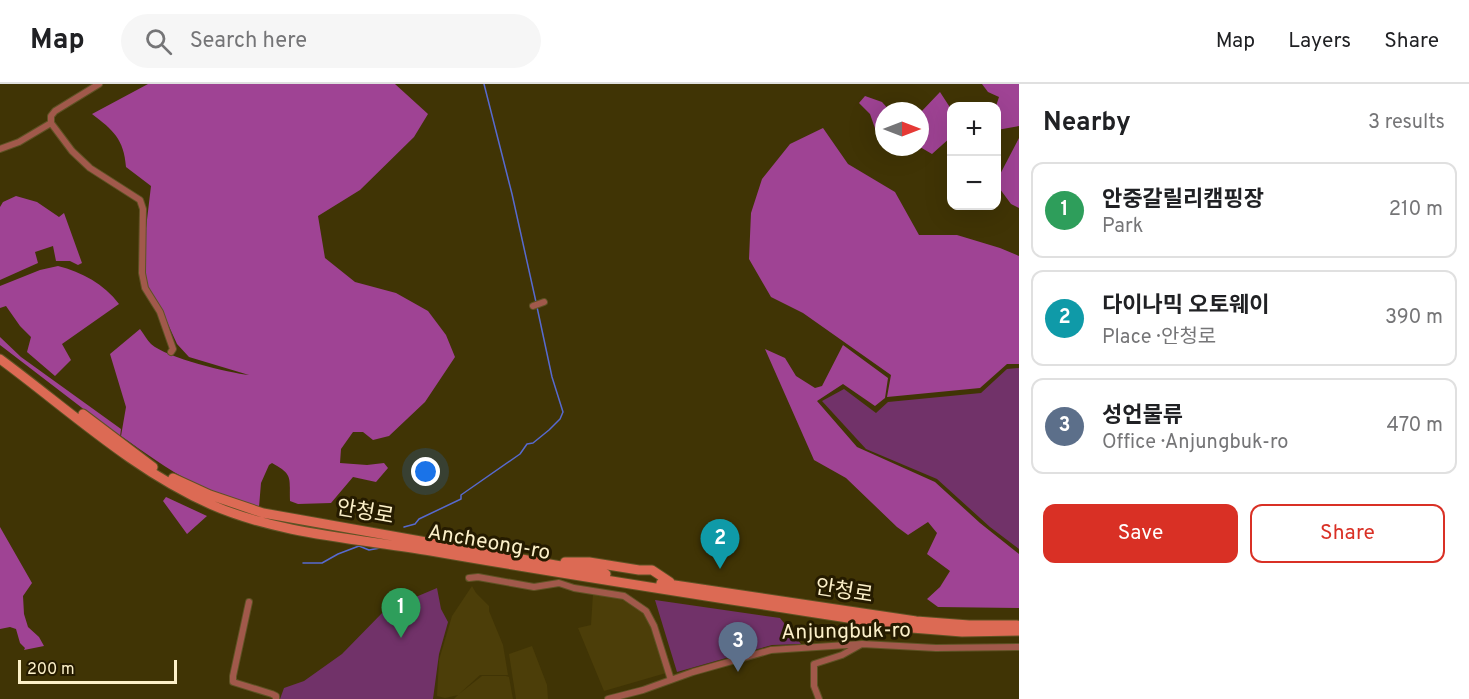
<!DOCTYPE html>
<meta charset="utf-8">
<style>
body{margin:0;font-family:Overpass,"Noto Sans KR",sans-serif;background:#f6f6f6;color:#202124}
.controls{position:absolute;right:18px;top:18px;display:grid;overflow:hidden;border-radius:12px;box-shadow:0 6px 24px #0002}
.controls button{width:54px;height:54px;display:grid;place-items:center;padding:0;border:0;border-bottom:2px solid #e0e0e0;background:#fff;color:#202124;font:30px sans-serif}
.compass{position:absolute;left:875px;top:18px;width:54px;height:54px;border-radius:50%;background:#fff;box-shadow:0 6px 24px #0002;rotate:90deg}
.scale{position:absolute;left:18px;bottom:15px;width:159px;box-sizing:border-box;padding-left:6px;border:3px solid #fcf0c9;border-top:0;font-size:16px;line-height:21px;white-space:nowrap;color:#fcf0c9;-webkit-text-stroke:4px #251b00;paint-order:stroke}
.you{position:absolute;left:426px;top:388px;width:21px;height:21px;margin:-15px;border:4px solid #fff;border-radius:50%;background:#1a73e8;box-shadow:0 0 0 9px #1a73e833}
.badge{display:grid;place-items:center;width:39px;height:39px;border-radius:50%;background:#d93025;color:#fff;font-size:20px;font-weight:700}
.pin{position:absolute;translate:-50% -50px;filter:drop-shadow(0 2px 3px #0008)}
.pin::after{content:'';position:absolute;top:32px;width:21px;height:18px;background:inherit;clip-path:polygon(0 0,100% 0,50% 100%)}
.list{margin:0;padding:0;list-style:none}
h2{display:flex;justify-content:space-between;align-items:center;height:78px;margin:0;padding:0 24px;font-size:26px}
h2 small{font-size:20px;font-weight:400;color:#757577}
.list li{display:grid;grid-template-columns:39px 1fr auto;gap:18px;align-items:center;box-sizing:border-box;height:96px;margin:0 12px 12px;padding:0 12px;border:2px solid #e0e0e0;border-radius:12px}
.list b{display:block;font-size:22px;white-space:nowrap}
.list p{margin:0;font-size:20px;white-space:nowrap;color:#757577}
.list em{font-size:20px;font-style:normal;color:#757577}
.actions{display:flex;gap:12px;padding:18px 24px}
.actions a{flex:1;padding:14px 0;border:2px solid #d93025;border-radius:12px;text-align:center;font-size:21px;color:#d93025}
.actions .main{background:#d93025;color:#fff}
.icon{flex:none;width:33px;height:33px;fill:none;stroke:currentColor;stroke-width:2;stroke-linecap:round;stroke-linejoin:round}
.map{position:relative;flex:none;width:1019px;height:615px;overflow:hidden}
header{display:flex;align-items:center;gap:36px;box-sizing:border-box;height:84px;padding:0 30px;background:#fff;border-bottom:2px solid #e0e0e0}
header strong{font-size:28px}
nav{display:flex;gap:33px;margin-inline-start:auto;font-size:21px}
.search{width:420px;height:54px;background:#f6f6f6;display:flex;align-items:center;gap:15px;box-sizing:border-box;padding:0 21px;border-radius:33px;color:#757577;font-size:22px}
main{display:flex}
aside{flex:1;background:#fff}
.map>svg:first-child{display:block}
.built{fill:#4c3e09}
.green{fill:#713269}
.forest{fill:#9f4394}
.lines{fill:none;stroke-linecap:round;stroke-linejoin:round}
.stream{stroke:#576acf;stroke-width:1.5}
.street-casing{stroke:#5e5224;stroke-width:8}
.secondary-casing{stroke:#5e5224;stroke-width:11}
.street{stroke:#a1594b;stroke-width:6}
.secondary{stroke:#dc6a54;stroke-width:9}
.labels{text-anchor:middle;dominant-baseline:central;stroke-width:6;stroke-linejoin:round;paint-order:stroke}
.street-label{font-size:21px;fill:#fcf0c9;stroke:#251b00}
</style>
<header>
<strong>Map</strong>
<div class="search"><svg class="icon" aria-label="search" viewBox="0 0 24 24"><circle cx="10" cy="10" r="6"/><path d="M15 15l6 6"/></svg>Search here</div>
<nav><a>Map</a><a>Layers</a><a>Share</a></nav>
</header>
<main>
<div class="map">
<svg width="1019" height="615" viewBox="0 0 1019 615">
<rect width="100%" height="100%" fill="#403405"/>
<path class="built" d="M472 502 476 509 489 522V527L503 561 508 591H480L459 610 482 592H506L509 593 513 615H454L458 611 445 614 437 612 439 576 452 532Z
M593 510 623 513 645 529 654 545 666 589 604 607 578 544 591 541Z
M532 562 547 601 548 615H516L509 570Z"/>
<path class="green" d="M1019 284V465L990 443 937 395 866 365 822 317 844 305 876 329 888 318 981 309 1007 285Z
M437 504 441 525 448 538 439 570 433 615H280L284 604 304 597 342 570 385 526Z
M655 516 780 534 801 560 772 561 677 588Z"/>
<path class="forest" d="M148 0H395L428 30 414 53 360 106 318 132 325 174 355 198 396 209 428 227 446 251 455 273 425 318 389 352 373 356 363 348H353L341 365 340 379 367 381 384 379 388 384 376 398 353 393 331 419 298 420 290 417C289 394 294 391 272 379L269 381 261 399 259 423C237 416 214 409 193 399 167 385 144 368 121 352L126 323 110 270 140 245C144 250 147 256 151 260 167 274 229 289 249 291L189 273 177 260 162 227 147 203 144 189V161L151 102 126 83C124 55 113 46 92 30Z
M982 0H1019V42L997 46 996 22 999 13 988 8Z
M940 8 951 25V53L932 70 920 63V29Z
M865 12 882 18 890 27H884V55L877 50 870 30 859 19Z
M823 44 848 80 895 108 919 151H957L1000 164 1019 172V280H1007L980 304 887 313 891 291 803 229 771 213 749 175 751 129 762 95 790 60Z
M1019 54V124L1011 120 997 101 996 98Z
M16 112 37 118 59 133 64 129 82 179 78 181 70 177H56L53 162 35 168 38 179 0 196V123L3 118Z
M58 182C82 188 104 200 119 220L62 260 71 276 55 292 27 268 31 253 20 242 6 222 0 224V202L40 186Z
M0 253 21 273 121 345 120 353 0 261Z
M843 261 888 294 885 314 875 322 843 300 817 317 857 363 935 398 980 439 1019 470V524L938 523 927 515 940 503 950 487 927 470 937 449 928 438 908 451 897 443 846 394 814 376 765 265 785 274 796 292 815 304 822 302Z
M166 413 207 432 187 450 163 417Z
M0 428V443L32 499 23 512 24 530 28 543 39 553 44 562 24 566 25 564 20 559 16 545 10 543 0 545Z"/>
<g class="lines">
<path class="stream" d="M484 0 512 110 536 218
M404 443 415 440 419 435 461 415V411L520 370 527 360 533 359 549 346 560 335 563 328 552 293 537 223
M303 479H322L338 470 359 462 369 466 380 464"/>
<g class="street-casing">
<path id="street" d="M51 39 72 67 90 84 140 116 143 125 142 189 145 204 160 228 173 265 171 268
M0 65 19 58 51 39V32L55 27 99 0
M533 222 544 218
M469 494 478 493 534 503 559 499 574 504 624 512 646 527 654 542 671 596
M249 518 233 592V598L272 610 276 612V615
M608 615 643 606 693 588 771 566 862 560 936 564 1019 563
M819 615 814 602V580L842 571 860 561"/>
</g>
<g class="secondary-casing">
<path id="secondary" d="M0 275C69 326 133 386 212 421 278 450 360 455 431 467 591 495 752 519 912 544L962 548 1019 547
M83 330 153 383
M173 394 210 411 263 429 606 490
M565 478H589L639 486H652L670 498
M661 499 916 537 969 541H1017"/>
</g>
<use href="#street" class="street"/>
<use href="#secondary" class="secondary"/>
</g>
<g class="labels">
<g class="street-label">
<text transform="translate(365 429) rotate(10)">안청로</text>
<text transform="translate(489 459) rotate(10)">Ancheong-ro</text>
<text transform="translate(844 508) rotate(9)">안청로</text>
<text transform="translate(846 548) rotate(-1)">Anjungbuk-ro</text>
</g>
</g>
</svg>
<div class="controls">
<button>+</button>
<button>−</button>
</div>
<svg class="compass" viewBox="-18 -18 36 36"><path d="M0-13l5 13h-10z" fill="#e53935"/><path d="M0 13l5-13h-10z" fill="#757577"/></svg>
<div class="scale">200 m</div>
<div class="you"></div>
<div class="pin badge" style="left:401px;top:554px;background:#2e9e5b">1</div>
<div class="pin badge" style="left:720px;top:485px;background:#0f9aa8">2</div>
<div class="pin badge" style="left:738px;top:588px;background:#5c6f8a">3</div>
</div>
<aside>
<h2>Nearby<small>3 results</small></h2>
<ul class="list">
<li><span class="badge" style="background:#2e9e5b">1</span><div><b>안중갈릴리캠핑장</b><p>Park</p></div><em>210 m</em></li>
<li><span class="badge" style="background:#0f9aa8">2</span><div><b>다이나믹 오토웨이</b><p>Place · 안청로</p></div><em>390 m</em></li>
<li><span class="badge" style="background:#5c6f8a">3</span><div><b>성언물류</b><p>Office · Anjungbuk-ro</p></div><em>470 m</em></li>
</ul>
<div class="actions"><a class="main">Save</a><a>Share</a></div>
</aside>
</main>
